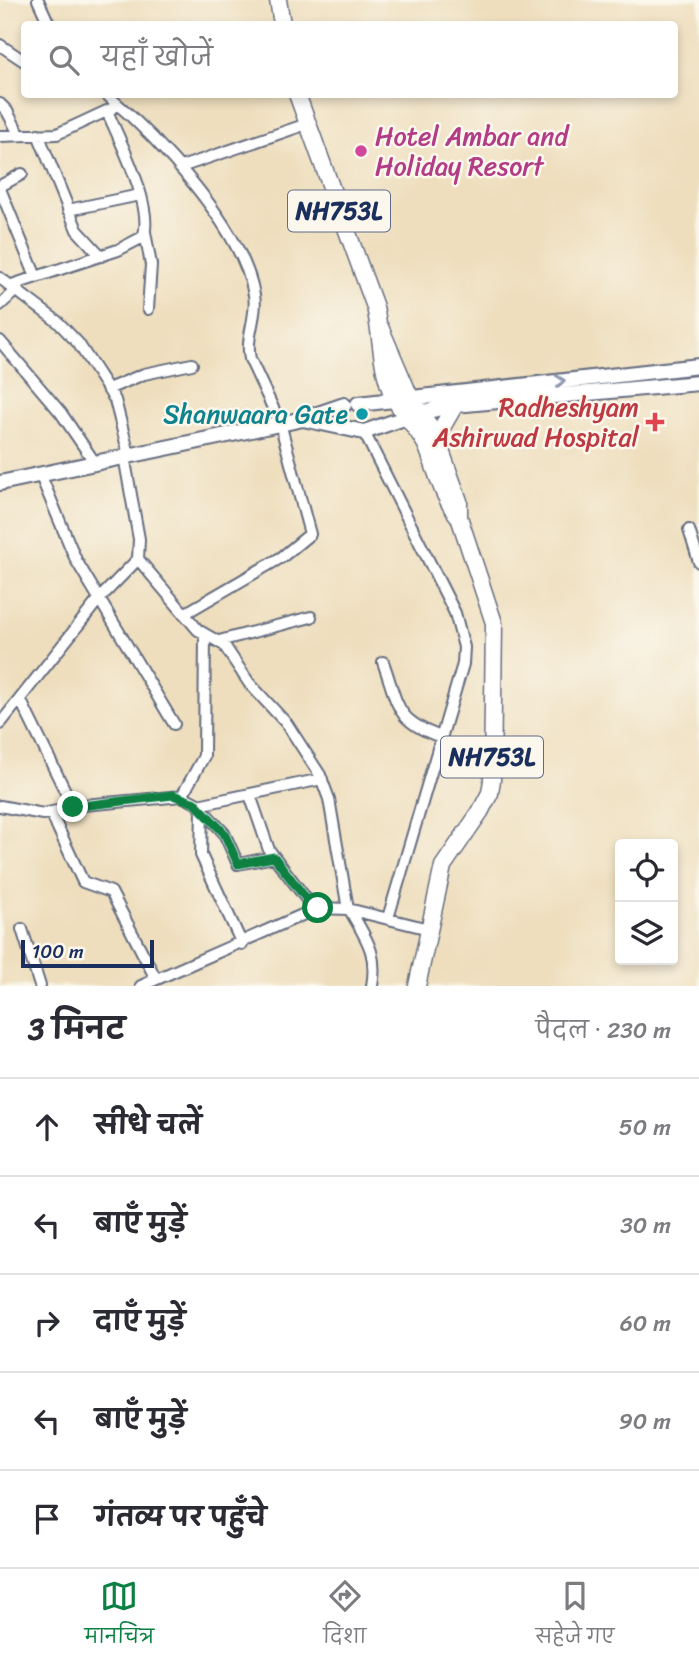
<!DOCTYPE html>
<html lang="hi">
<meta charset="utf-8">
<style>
body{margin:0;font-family:Sriracha,"Playpen Sans Deva",sans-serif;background:#f2f2f3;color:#2b2b33}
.controls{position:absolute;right:21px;bottom:21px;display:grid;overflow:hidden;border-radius:7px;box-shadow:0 4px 10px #0003}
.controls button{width:63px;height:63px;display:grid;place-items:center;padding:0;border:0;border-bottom:2px solid #e1e1e2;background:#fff;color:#2b2b33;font:35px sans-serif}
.scale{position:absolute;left:21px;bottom:18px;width:133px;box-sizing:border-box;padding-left:7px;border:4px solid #1b2f5e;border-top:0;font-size:19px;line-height:24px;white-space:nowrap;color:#1b2f5e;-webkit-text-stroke:5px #fbf7ec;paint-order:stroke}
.stop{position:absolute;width:21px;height:21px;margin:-16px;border:5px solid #0b8043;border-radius:50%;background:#fff}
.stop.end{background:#0b8043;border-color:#fff;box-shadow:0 2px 7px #0008}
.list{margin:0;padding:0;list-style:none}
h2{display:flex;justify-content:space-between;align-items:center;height:91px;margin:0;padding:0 28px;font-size:30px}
h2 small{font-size:23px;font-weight:400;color:#7c7c81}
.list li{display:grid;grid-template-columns:46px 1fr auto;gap:21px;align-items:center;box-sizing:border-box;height:98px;padding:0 28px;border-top:2px solid #e1e1e2}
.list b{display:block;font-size:26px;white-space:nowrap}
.list em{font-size:23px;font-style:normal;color:#7c7c81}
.icon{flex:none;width:38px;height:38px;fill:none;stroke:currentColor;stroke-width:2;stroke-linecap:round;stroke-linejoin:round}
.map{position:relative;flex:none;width:699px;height:986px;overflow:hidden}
.search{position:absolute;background:#fff;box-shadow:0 4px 10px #0003;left:21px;right:21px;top:21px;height:77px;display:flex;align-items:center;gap:18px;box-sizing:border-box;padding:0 24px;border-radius:7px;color:#7c7c81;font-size:26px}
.sheet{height:581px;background:#fff}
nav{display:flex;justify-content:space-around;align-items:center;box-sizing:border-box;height:98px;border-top:2px solid #e1e1e2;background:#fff;font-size:19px;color:#7c7c81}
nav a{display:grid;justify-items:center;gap:4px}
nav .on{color:#0b8043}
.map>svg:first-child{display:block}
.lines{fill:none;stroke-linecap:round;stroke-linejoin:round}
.minor-casing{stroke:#656c7f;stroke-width:14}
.major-casing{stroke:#656c7f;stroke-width:18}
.highway-casing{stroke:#656c7f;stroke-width:19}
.minor{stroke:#fff;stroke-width:10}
.major{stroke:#fff;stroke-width:14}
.highway{stroke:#fff;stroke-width:16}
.oneway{stroke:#8d97ae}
.route{stroke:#0b8043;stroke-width:9}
.hotel-dot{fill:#d1479c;stroke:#fbf7ec;stroke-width:2.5}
.culture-dot{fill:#0f9aa8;stroke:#fbf7ec;stroke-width:2.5}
.health-dot{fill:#e0444e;stroke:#fbf7ec;stroke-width:2.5}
.labels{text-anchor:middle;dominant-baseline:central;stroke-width:5;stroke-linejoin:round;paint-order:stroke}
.shield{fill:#fbf7ec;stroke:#5e6b89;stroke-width:2}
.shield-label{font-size:24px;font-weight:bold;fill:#1b2f5e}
.hotel-label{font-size:26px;fill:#b23c85;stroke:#fbf7ec;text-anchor:start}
.health-label{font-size:26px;fill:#be3a42;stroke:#fbf7ec;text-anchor:end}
.culture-label{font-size:26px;fill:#0d838f;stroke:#fbf7ec;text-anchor:end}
</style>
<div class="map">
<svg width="699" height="986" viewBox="0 0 699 986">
<rect width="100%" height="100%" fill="#fbf7ec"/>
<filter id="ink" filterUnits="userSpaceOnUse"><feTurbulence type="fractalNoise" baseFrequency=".0143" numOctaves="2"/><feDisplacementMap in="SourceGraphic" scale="14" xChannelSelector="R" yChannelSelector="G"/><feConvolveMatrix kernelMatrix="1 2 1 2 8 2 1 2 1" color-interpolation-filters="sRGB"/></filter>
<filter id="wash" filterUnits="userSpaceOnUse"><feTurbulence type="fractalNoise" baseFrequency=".00686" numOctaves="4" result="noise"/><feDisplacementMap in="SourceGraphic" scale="28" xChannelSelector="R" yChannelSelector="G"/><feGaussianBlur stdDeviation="1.57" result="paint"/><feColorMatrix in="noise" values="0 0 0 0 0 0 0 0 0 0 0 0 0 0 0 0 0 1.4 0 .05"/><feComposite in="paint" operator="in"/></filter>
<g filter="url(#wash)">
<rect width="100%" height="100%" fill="#eedebd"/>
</g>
<g filter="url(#ink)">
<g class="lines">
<g class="minor-casing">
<path id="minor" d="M38 0 49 24
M0 45 24 61
M106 94C157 137 243 228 254 295 258 316 245 337 250 359L280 423 310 534 282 557 184 614
M0 104 7 111 19 134
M38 134 77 230 101 256
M0 136 57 134 113 108
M181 167 307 124
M0 186 22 174
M0 189 36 277
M68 210 140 195
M145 232 151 265 148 309
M0 278 58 322 78 343 115 400 129 455
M9 286 118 250 143 237C155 209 119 139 107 111
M0 305 15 291
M0 341 61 413 95 463
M108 389 144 374 192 364
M364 432 455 613 464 647 463 664 388 918
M40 474 76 560 174 724
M689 530 699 562
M138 559 198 630 224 645 249 683 287 724 320 775 329 799 348 909
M219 641 311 617
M383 662C399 706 394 720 441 737
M20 699 73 807
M0 724 99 599 138 559 139 539 124 456
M250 795 269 850 314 909
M182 796 204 756 205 634
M198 805 322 779
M0 806 43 814 84 805 182 796 196 803 224 833 238 864 274 857
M202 809 201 855 242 944
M51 813 83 882 111 892 156 979
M350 910C366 939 378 952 372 986
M22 929 40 986
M141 986 318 908 348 909 429 929"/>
</g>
<g class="major-casing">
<path id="major" d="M358 404 699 366
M303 419 364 432 419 413 455 405 699 383
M0 483 303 419 344 405"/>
</g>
<g class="highway-casing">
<path id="highway" d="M278 0 282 24
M297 94 375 307C382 337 380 367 393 396 402 414 417 427 426 445 437 470 441 496 459 517
M380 327 410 397 435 434 459 501V517L494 623 492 780 490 793 480 812 443 866 417 986
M439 444 441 429 455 405"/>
</g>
<use href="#minor" class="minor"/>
<use href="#major" class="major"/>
<use href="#highway" class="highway"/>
</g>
<defs><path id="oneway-chevron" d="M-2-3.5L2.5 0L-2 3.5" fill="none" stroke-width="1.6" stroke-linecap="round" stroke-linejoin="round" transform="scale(1.75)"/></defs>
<use class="oneway" href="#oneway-chevron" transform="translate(560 381) rotate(-6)"/>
</g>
<g class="lines" filter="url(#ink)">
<path class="route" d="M73 807 173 795 195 803 224 833 238 864 274 857 314 909 318 908"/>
</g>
<circle class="hotel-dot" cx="361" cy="151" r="7"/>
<circle class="culture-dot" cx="362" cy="414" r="7"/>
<path class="health-dot" d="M651.5 411.5h7v7h7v7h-7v7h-7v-7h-7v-7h7z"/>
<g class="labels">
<g class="shield">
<rect x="288" y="190.5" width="102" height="41" rx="5"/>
<rect x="441" y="736.5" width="102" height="41" rx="5"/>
</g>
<g class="shield-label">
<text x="339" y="211">NH753L</text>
<text x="492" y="757">NH753L</text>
</g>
<g class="hotel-label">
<text x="375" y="136">Hotel Ambar and<tspan x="375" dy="30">Holiday Resort</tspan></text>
</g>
<g class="health-label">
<text x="639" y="407">Radheshyam<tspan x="639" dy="30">Ashirwad Hospital</tspan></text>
</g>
<g class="culture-label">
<text x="348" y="414">Shanwaara Gate</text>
</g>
</g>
</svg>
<div class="controls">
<button><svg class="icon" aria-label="locate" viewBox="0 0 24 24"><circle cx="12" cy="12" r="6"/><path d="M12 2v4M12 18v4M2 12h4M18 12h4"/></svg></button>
<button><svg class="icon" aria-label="layers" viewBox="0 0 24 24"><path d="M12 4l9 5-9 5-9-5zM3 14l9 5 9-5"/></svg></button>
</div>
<div class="scale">100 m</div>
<div class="stop" style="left:318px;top:908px"></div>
<div class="stop end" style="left:73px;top:807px"></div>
<div class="search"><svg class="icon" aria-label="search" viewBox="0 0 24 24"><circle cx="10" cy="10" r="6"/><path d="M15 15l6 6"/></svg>यहाँ खोजें</div>
</div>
<section class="sheet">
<h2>3 मिनट<small>पैदल · 230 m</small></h2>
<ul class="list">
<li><svg class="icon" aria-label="ahead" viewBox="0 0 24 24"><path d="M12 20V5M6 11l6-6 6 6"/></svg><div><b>सीधे चलें</b></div><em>50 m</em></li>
<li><svg class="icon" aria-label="left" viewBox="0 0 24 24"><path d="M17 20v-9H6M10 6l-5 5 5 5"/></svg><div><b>बाएँ मुड़ें</b></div><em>30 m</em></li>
<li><svg class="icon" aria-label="right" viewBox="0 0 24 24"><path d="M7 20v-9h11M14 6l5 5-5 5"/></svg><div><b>दाएँ मुड़ें</b></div><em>60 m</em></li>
<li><svg class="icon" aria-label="left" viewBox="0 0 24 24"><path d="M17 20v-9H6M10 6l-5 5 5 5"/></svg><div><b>बाएँ मुड़ें</b></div><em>90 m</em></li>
<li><svg class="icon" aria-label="arrive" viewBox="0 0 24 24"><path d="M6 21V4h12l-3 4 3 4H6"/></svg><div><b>गंतव्य पर पहुँचे</b></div></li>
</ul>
</section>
<nav>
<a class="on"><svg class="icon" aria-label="map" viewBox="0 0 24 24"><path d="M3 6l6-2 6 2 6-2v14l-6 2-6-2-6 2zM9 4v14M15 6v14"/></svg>मानचित्र</a>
<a><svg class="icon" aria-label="directions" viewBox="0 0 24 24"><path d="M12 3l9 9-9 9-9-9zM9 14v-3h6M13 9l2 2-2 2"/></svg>दिशा</a>
<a><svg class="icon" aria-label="saved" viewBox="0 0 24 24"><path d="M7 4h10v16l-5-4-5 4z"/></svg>सहेजे गए</a>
</nav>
